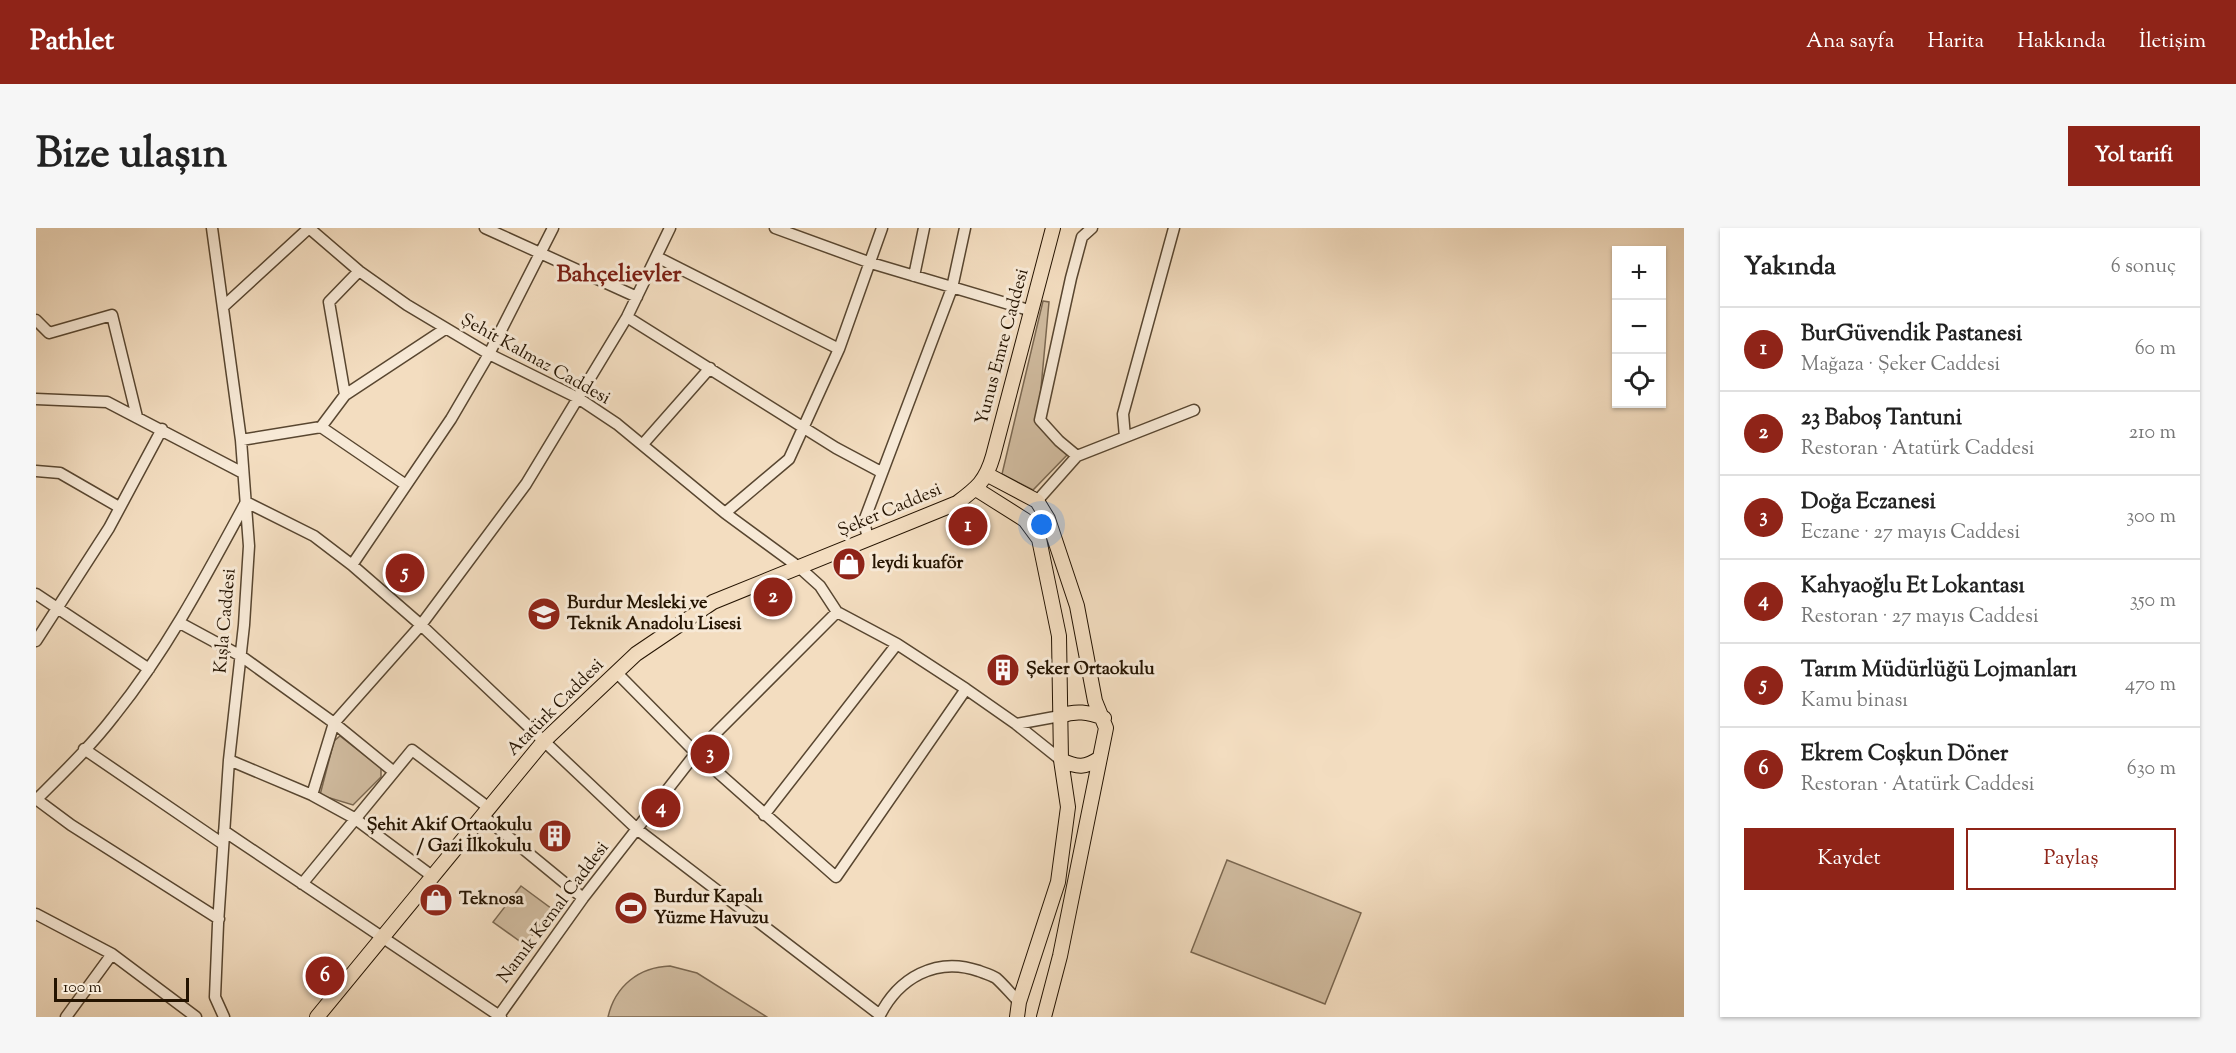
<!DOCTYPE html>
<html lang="tr">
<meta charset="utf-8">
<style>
body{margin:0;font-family:"Sorts Mill Goudy",serif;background:#f6f6f6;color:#222}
.controls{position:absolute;right:18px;top:18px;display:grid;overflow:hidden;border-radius:0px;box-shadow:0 2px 4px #0004}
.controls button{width:54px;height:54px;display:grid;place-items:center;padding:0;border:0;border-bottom:2px solid #e0e0e0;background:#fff;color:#222;font:30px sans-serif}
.scale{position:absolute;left:18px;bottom:15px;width:135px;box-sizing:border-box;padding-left:6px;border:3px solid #241300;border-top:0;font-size:16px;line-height:21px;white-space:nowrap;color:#241300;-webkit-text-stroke:4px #f7e9d6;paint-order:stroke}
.you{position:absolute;left:1006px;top:297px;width:21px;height:21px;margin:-15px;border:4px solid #fff;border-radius:50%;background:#1a73e8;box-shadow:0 0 0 9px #1a73e833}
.badge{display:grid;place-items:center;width:39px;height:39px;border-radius:50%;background:#8f2418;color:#fff;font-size:20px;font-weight:700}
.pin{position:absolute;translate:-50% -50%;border:3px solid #fff;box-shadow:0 2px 6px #0006}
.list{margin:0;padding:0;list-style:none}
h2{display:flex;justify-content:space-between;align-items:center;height:78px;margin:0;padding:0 24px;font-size:26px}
h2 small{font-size:20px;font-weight:400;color:#767676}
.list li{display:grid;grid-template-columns:39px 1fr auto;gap:18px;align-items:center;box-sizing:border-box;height:84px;padding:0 24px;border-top:2px solid #e0e0e0}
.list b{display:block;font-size:22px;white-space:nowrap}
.list p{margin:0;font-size:20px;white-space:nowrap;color:#767676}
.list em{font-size:20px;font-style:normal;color:#767676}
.actions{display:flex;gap:12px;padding:18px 24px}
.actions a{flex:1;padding:14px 0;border:2px solid #8f2418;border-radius:0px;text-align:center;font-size:21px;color:#8f2418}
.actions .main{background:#8f2418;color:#fff}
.icon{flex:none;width:33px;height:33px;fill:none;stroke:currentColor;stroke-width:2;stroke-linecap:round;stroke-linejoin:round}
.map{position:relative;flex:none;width:1648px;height:789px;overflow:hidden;border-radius:0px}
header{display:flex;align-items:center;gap:36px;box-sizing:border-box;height:84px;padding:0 30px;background:#8f2418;color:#fff}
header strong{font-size:28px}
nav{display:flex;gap:33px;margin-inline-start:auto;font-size:21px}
.intro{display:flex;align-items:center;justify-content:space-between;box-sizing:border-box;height:144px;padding:0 36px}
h1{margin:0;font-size:42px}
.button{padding:15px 27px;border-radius:0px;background:#8f2418;color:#fff;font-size:21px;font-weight:700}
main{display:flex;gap:36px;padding:0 36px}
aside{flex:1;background:#fff;border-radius:0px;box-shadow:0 2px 4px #0004}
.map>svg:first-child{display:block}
.green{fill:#d0bb9f;stroke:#7a6750;stroke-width:1.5}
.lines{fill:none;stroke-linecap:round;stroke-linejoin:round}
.minor-casing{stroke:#584630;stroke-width:13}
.major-casing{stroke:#241300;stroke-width:16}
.minor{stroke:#f7e9d6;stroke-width:10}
.major{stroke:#f3ddc0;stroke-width:14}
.labels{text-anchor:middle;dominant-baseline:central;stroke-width:6;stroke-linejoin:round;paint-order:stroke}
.street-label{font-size:18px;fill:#241300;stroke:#f7e9d6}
.poi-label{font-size:18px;font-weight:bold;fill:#241300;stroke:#f7e9d6;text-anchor:start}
.district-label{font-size:24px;font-weight:bold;fill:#7a1f14;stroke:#f7e9d6}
</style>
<header>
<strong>Pathlet</strong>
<nav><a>Ana sayfa</a><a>Harita</a><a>Hakkında</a><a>İletişim</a></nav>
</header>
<div class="intro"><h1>Bize ulaşın</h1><a class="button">Yol tarifi</a></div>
<main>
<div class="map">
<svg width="1648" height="789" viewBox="0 0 1648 789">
<rect width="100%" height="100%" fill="#f3ddc0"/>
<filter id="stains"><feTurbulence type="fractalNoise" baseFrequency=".00333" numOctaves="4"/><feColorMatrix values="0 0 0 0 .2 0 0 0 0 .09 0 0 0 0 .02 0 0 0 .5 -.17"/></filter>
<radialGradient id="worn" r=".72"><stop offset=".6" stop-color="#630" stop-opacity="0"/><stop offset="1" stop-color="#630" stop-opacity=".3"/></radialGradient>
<path class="green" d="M1007 73 1013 74 1002 192 1033 225 997 262 966 246Z
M304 508 345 540V549L317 577 284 567 298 513Z
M1191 632 1325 685 1289 776 1155 724Z
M485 658 516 681 489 717 457 694Z
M634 738 661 745 731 789H572C579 758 603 739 634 738Z"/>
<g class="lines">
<g class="minor-casing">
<path id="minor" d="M176 0 205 212 213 318 208 397 193 532 182 696 179 769 188 789
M449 0 601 69
M739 0 835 35 996 83
M621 29 803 121
M878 48 888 0
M188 78 273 0 323 43 371 77 453 126 542 170 581 196 689 285 764 340 784 358 801 384 861 416 930 461 980 496 1025 532
M591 89 800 220 845 244
M0 92 13 105 76 87 101 189
M309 167 293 74 323 43
M0 171 71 174 207 245
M285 199 309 167 409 101
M1089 209 1087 186 1138 0
M205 212 285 199 370 257
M607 216 674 140
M1041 228 1023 213 1004 192 1035 50 1046 9 1056 0
M0 243 24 245 83 279
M1001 273 1041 228 1158 182
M689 285 753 231 803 121 846 0
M832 311 828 293 916 60 929 0
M316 337 415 191 453 126 517 0
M0 366 113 441
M144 395 205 428 298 495 358 544
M0 413 73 300 126 201
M580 444 660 525 800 649 930 461
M980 496 1024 488
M48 521 187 616
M193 532 276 567 318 590 396 648
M276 567 298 495 385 397 490 256 591 89 634 0
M0 571 35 597 183 691
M0 572C27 545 55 518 78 488 131 422 170 348 210 274L278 308 316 337 385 397 602 602 844 787
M446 587 547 670
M728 587 861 416
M188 603 465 789
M266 656 376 522 453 580
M0 686 76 726 160 789
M30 789 76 726
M462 789 547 670 660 525 801 384
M843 789C862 750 900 728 943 743 948 745 955 747 960 750 968 757 975 766 983 774"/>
</g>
<g class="major-casing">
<path id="major" d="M952 247 1001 273 1012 291 1041 378 1059 473 1070 500 1024 728 1008 789
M940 261 989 292 1003 311 1023 408 1025 532 1032 579 1022 654 983 774 981 789
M1024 488C1040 482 1052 484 1068 490
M1025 532C1042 540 1049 540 1064 530
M281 789 508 513 600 426 677 374 921 275C941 260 950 253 957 228L1017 0"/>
</g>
<use href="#minor" class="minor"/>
<use href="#major" class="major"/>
</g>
<defs>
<g id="shop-disc" transform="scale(1.725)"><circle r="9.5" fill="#8f2418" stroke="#f7e9d6"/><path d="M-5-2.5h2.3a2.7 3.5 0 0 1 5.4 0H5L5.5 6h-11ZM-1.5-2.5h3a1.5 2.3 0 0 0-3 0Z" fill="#fff"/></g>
<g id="school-disc" transform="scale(1.725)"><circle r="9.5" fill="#8f2418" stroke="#f7e9d6"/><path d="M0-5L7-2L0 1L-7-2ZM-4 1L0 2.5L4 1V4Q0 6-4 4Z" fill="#fff"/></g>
<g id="building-disc" transform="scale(1.725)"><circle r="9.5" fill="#8f2418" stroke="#f7e9d6"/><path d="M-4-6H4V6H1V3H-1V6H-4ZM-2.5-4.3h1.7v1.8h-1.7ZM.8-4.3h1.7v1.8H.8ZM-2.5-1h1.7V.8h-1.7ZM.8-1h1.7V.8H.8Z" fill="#fff"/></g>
<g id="stadium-disc" transform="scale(1.725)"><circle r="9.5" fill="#8f2418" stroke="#f7e9d6"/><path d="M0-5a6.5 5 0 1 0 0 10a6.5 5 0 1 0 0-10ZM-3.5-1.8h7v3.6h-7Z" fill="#fff"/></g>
</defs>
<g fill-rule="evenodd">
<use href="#shop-disc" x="813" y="336"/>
<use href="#school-disc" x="508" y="386"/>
<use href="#building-disc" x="967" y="442"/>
<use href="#building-disc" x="519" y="608"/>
<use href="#shop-disc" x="400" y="672"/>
<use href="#stadium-disc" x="595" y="680"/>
</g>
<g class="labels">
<g class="street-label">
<text transform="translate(967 119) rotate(-75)">Yunus Emre Caddesi</text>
<text transform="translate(499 132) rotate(29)">Şehit Kalmaz Caddesi</text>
<text transform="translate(854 283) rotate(-23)">Şeker Caddesi</text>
<text transform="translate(190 393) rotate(-85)">Kışla Caddesi</text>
<text transform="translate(520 480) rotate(-45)">Atatürk Caddesi</text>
<text transform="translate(518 685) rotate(-53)">Namık Kemal Caddesi</text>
</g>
<g class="poi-label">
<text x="836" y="336">leydi kuaför</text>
<text x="531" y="376">Burdur Mesleki ve<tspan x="531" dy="21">Teknik Anadolu Lisesi</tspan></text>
<text x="990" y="442">Şeker Ortaokulu</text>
<text x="496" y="598" text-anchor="end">Şehit Akif Ortaokulu<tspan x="496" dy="21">/ Gazi İlkokulu</tspan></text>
<text x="618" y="670">Burdur Kapalı<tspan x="618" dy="21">Yüzme Havuzu</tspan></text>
<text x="423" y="672">Teknosa</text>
</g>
<g class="district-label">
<text x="583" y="47">Bahçelievler</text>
</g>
</g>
<rect width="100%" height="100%" filter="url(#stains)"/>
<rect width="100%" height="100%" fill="url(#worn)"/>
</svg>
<div class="controls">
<button>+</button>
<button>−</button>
<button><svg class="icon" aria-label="locate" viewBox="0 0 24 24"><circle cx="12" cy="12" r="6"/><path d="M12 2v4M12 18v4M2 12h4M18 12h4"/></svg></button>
</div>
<div class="scale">100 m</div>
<div class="you"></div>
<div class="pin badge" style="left:932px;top:298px">1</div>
<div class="pin badge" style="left:737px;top:369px">2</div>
<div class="pin badge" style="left:674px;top:526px">3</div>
<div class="pin badge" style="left:625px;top:580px">4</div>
<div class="pin badge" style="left:369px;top:345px">5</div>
<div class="pin badge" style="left:289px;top:748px">6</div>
</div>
<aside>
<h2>Yakında<small>6 sonuç</small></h2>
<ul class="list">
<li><span class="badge">1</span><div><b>BurGüvendik Pastanesi</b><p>Mağaza · Şeker Caddesi</p></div><em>60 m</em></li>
<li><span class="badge">2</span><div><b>23 Baboş Tantuni</b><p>Restoran · Atatürk Caddesi</p></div><em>210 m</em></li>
<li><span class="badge">3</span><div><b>Doğa Eczanesi</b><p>Eczane · 27 mayıs Caddesi</p></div><em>300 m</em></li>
<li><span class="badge">4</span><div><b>Kahyaoğlu Et Lokantası</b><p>Restoran · 27 mayıs Caddesi</p></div><em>350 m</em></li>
<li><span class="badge">5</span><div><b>Tarım Müdürlüğü Lojmanları</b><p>Kamu binası</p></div><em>470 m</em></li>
<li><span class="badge">6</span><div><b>Ekrem Coşkun Döner</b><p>Restoran · Atatürk Caddesi</p></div><em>630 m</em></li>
</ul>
<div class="actions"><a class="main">Kaydet</a><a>Paylaş</a></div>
</aside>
</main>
